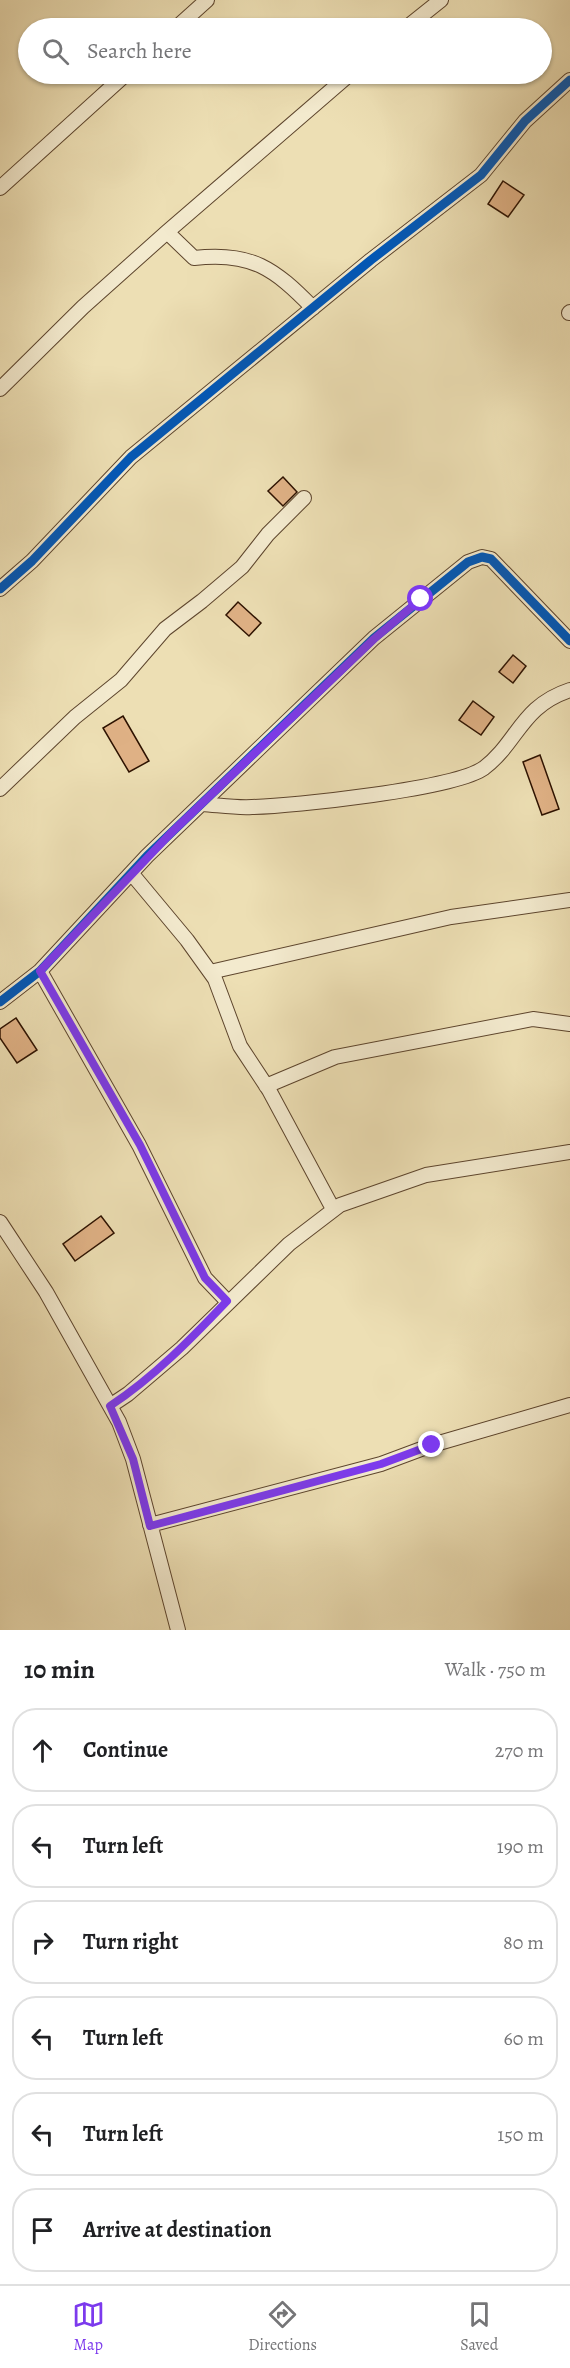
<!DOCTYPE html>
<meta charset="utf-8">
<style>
body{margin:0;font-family:Alegreya,serif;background:#f6f6f6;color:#202124}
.stop{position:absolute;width:18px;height:18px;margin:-14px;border:4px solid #7c3aed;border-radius:50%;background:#fff}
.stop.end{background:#7c3aed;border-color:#fff;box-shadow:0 2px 6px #0008}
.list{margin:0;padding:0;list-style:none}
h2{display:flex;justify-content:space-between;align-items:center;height:78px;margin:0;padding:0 24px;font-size:26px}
h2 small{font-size:20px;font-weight:400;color:#757577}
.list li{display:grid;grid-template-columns:39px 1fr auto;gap:18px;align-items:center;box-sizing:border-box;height:84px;margin:0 12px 12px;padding:0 12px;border:2px solid #e0e0e0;border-radius:24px}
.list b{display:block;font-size:22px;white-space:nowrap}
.list em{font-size:20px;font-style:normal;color:#757577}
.icon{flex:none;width:33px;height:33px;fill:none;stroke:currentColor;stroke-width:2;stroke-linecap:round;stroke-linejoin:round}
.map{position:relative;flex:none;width:570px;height:1630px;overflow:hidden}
.search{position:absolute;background:#fff;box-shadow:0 2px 4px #0004;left:18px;right:18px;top:18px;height:66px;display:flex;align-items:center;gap:15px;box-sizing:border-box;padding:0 21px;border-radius:33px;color:#757577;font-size:22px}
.sheet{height:654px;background:#fff}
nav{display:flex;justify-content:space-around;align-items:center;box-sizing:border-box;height:84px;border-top:2px solid #e0e0e0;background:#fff;font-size:16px;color:#757577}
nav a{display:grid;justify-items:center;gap:3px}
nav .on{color:#7c3aed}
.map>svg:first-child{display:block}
.building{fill:#e0b286;stroke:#2d1200;stroke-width:1.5}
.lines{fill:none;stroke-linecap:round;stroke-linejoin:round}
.street-casing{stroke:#5d452d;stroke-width:16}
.street{stroke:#f3eace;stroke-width:14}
.cycleway-casing{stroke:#f3eace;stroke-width:13}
.cycleway{stroke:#0057b8;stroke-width:9}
.route{stroke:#7c3aed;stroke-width:8}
</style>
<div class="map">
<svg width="570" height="1630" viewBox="0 0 570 1630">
<rect width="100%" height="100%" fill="#eddfb4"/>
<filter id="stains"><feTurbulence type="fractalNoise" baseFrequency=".00333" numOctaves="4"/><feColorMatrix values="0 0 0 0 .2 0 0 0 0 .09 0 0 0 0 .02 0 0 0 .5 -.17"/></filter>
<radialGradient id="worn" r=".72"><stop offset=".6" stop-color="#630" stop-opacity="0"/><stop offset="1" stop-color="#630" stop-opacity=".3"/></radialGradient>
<path class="building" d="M503 181 524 195 508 217 488 204Z
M283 477 297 492 283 506 268 491Z
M238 602 261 623 249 636 226 615Z
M513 655 526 666 513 683 499 672Z
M473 701 494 717 481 735 459 720Z
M123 716 149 761 129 772 103 728Z
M540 755 559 809 542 815 523 762Z
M16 1018 37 1050 17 1063 0 1038V1029Z
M101 1216 114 1233 75 1261 63 1244Z"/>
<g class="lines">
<g class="street-casing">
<path id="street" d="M176 28 207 0
M406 28 441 0
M0 188 126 74
M167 232 194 258C251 251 275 269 313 308
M569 313 570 312
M0 389 83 307 167 232 350 74
M0 589 32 561 131 457 371 260 481 175 525 121 570 80
M0 789 75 717 121 680 165 629 202 601 242 567 268 534 304 498
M202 804C218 805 235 808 252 807 293 806 455 789 484 768 518 742 521 706 570 690
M132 874 187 940 215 979 240 1046 269 1090 333 1209
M40 971 139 1145 205 1278 227 1301
M210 972 451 917 570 900
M0 1002 40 971 147 856 374 638 468 562 482 557 491 559 570 641
M266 1086 335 1057 533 1019 570 1024
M0 1222 46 1292 119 1422 133 1459 178 1630
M110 1406 128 1394 182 1348 289 1244 340 1205 426 1175 570 1152
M150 1525 381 1464 432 1445 570 1405"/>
</g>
<use href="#street" class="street"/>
<g class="cycleway-casing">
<path id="cycleway" d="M0 589 32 561 131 457 371 260 481 175 525 121 570 80
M0 1002 40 971 147 856 374 638 468 562 482 557 491 559 570 641"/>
</g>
<use href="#cycleway" class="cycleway"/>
</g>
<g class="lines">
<path class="route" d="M421 599 374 639 171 833 40 971 140 1145 205 1278 227 1301C191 1339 154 1377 110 1406L133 1459 150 1526 381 1464 432 1445"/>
</g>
<rect width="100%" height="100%" filter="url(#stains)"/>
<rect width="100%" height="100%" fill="url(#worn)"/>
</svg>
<div class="stop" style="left:421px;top:599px"></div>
<div class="stop end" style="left:432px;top:1445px"></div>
<div class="search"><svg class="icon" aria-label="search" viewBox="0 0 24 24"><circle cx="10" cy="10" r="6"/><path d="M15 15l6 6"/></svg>Search here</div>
</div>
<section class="sheet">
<h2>10 min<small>Walk · 750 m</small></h2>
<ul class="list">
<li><svg class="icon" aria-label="ahead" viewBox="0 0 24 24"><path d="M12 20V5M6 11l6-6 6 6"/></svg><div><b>Continue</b></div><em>270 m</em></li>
<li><svg class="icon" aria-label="left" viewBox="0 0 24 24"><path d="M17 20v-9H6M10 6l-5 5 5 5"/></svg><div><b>Turn left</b></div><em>190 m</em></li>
<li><svg class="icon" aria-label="right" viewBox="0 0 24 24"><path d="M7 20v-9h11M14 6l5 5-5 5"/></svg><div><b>Turn right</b></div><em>80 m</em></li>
<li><svg class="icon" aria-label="left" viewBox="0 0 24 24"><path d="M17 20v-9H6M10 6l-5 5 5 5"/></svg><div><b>Turn left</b></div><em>60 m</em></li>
<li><svg class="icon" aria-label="left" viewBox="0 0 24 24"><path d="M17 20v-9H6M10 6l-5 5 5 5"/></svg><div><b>Turn left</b></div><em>150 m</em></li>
<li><svg class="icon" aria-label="arrive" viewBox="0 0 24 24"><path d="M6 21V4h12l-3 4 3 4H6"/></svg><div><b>Arrive at destination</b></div></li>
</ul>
</section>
<nav>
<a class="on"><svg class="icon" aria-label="map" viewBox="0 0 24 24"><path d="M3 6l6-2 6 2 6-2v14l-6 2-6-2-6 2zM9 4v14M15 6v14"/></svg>Map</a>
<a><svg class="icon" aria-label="directions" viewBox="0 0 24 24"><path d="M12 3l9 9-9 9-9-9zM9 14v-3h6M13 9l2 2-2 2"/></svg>Directions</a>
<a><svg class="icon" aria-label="saved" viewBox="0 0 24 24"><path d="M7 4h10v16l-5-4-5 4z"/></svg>Saved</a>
</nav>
